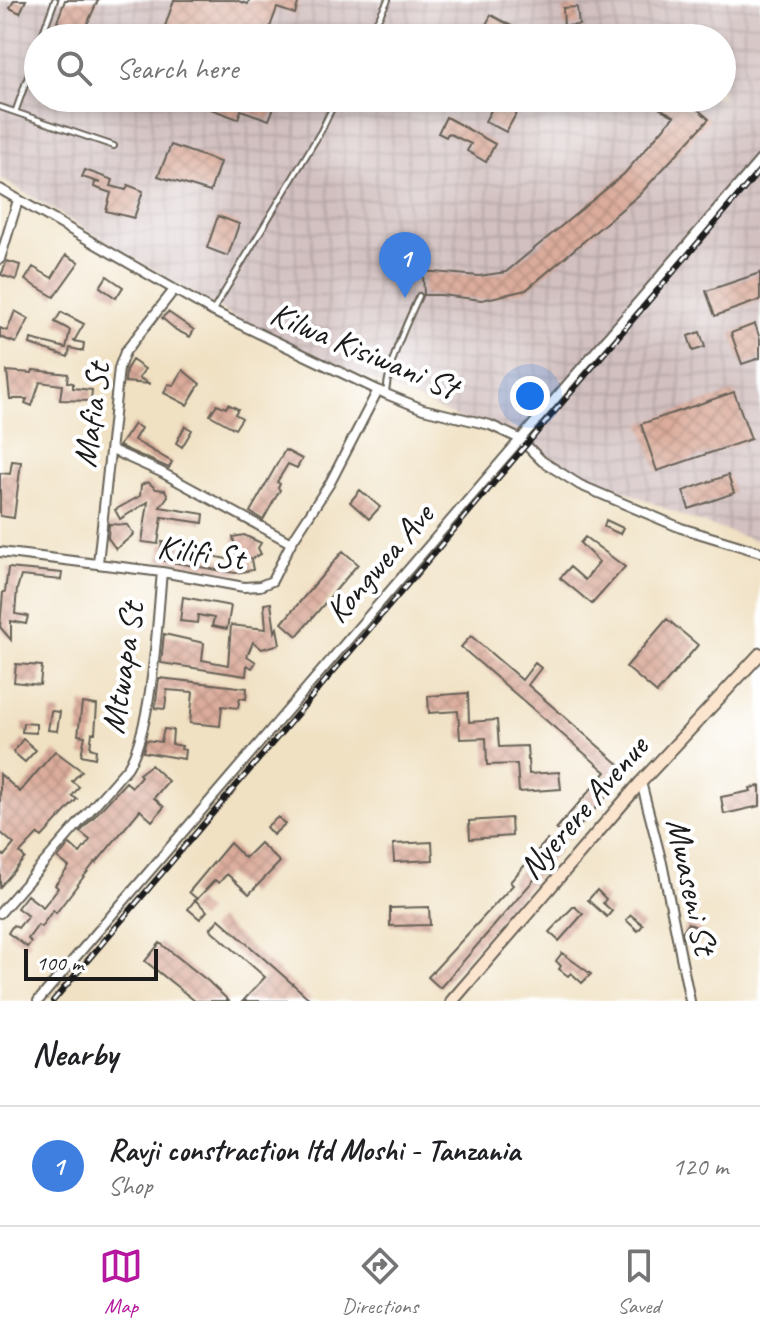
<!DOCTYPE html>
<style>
body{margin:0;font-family:Caveat,sans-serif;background:#f6f6f6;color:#202124}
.scale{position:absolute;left:24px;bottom:20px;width:134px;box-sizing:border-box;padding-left:8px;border:4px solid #1c1c1c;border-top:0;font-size:22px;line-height:28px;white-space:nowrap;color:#1c1c1c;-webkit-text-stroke:6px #fff;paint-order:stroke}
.you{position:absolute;left:530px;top:396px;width:28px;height:28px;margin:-20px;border:6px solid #fff;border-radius:50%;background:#1a73e8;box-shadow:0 0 0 12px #1a73e833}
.badge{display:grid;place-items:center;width:52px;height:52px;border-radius:50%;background:#b5179e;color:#fff;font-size:26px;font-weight:700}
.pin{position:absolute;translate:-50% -66px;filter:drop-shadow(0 2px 4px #0008)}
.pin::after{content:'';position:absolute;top:42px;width:28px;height:24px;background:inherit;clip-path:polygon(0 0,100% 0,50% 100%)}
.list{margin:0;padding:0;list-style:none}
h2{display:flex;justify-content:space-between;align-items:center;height:104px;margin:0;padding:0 32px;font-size:34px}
h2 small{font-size:26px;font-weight:400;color:#757577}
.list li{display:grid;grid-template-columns:52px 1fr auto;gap:24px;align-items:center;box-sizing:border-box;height:120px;padding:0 32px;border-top:2px solid #e0e0e0}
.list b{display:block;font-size:30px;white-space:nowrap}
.list p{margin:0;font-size:26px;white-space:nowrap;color:#757577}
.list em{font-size:26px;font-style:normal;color:#757577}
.icon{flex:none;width:44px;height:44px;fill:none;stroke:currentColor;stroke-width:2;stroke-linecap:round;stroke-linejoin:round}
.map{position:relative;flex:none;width:760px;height:1001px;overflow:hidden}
.search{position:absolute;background:#fff;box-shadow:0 4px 12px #0003;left:24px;right:24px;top:24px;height:88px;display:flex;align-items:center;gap:20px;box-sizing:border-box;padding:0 28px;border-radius:44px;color:#757577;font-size:30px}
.sheet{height:224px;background:#fff}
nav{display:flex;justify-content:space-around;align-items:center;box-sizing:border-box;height:112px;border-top:2px solid #e0e0e0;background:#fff;font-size:22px;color:#757577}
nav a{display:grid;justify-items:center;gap:4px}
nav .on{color:#b5179e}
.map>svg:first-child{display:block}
.industrial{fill:url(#industrial-grid);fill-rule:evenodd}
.building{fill:url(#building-cross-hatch)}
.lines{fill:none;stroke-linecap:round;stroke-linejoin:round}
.lane-casing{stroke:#666156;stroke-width:8}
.street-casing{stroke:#666156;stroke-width:12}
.secondary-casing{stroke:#666156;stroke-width:15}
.lane{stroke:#fff;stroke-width:4}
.street{stroke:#fff;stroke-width:8}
.secondary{stroke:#fce5cf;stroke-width:11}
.rail-casing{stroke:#1c1c1c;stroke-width:6}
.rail{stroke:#fff;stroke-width:3;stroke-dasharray:9;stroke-linecap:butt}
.labels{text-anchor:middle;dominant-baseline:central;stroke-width:8;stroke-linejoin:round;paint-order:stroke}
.street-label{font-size:34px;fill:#1c1c1c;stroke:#fff}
</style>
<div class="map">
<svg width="760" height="1001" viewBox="0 0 760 1001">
<defs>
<pattern id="industrial-grid" width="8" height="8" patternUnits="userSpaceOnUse" patternTransform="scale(2)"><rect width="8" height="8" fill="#d2bfbf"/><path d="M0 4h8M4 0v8" fill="none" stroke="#b4a4a4"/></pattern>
<pattern id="building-cross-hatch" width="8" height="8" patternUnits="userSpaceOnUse" patternTransform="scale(2)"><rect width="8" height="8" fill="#dbac9b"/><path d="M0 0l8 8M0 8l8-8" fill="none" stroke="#bb9385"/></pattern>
</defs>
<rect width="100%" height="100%" fill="#fff"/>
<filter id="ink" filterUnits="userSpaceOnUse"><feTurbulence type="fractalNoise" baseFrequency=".0125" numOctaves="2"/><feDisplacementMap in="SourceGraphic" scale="16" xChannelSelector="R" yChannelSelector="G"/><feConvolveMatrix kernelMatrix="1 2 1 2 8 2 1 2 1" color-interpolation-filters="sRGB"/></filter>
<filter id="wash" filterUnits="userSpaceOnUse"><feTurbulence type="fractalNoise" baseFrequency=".006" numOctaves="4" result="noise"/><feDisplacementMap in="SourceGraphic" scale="32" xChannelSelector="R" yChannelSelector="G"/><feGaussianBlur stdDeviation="1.8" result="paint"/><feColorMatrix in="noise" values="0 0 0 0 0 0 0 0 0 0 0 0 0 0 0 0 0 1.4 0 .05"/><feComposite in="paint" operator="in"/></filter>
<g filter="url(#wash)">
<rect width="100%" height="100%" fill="#f0e1c3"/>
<path class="industrial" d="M1 0H760V542L687 518 248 326 0 178ZM38 38H722V98H38Z"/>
<g id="blocks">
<path class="building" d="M14 0H26L20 13 10 8Z
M65 0H98L84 31 57 22Z
M174 0H235L248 4 249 0H299L295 14 277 8 266 38H161Z
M577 7 579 25 564 26 563 8Z
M491 15 521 31 517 38H479Z
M181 98H256L275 105 269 120 241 110 238 119Z
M498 98H525L506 132 485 121Z
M641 98H676L685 103 687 100 709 119 640 194 526 290 482 300 441 295H424L423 271 479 276 506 272 624 174 674 116Z
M446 117 495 144 486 162 467 151 471 144 448 133 446 137 438 133Z
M171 145 220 162 210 192 158 176Z
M85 170 113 180 111 186 126 190 128 185 143 191 134 218 106 211 111 193 94 187 95 182 101 183 82 177Z
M218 216 239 224 228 256 207 248Z
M66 255 79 262 54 297 25 280 33 267 52 278Z
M7 261 20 265 16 280 1 275Z
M760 273V300L715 316 706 291Z
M107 276 123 287 116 298 100 287Z
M15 311 29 319 16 343 0 337V328L7 331Z
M61 312 84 324 74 341 84 343 83 351 70 348 68 357 30 344 31 339 66 348 70 330 55 322Z
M168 312 194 330 190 337 176 330 162 318Z
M755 324 760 339V358L742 364 731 333Z
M700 332 705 347 693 351 688 336Z
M132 360 145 369 139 378 150 384 125 382 126 370Z
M33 370 68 374 67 382 73 383V388L92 390 91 401 60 400 62 385 40 382 32 406 25 403 27 399H10L7 371 32 373Z
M183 370 200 384 187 405 164 393 168 384 174 385Z
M734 392 751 439 657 471 641 424Z
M217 404 226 408 228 404 238 409 235 414 242 418 235 429 210 415Z
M134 424 141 428 134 440 172 462 169 468 119 446Z
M185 426 192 430 182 447 176 443Z
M285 450 302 459 297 468 288 464 277 482 280 484 278 488 280 490 263 520 250 512Z
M12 461 21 462 14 518 0 516V473L10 474Z
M728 475 734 493 689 509 683 491Z
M148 482 156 489 165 490 168 496 160 507 204 514 203 523 162 517 158 544 142 542 148 502 120 519 115 510 140 496 141 485Z
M360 490 380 507 369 519 350 502Z
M606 520 623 528 620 534 604 527Z
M109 524 127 525 134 534 116 549 108 538Z
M244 535 261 543 258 548 261 554 251 559 253 570 235 573 159 560 162 542 201 549 200 554 238 561 233 537Z
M585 537 625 567 592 604 560 578 570 567 585 580 599 562 580 543Z
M343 551 358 564 297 636 282 623Z
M8 568 62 573 61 580 21 576 17 589 15 614 28 616 26 624 11 621V640L0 627 3 592H5Z
M183 597 231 606 227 629 212 626 214 618 198 615 197 623 180 621Z
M271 603 275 632 277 628 280 644 262 649 253 642 247 656 256 662 252 668 247 665 246 676 161 663 164 634 204 643 202 660 228 665 231 625 266 629 264 604Z
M667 619 698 645 657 693 626 667Z
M471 636 522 680 535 663 541 668 528 685 628 772 568 839 556 829 606 772 461 647Z
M16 664 42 666 40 685 14 682Z
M159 678 247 688 246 699 240 698 238 708 222 706 220 726 190 723 193 692 167 690 165 709 155 708Z
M468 693 469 722 497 720 499 747 527 746 529 774 559 772 561 789 519 792 517 764 487 765 486 738 460 739 458 711 429 713 428 696Z
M82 703 97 705 95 733H92L90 748 96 750 95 758 81 755 85 736 78 735Z
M51 711 60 712 57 731 48 730Z
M23 723 36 724V733L22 732Z
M164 729 173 730 172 744 182 746 181 749 185 750 184 759 143 752 146 740 161 742Z
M23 739 36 750 25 762 13 752Z
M55 751 82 771 72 781 79 787 72 796 77 799 42 837 38 834 20 853 25 858 0 887V852L4 856 14 844 0 832V774L20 792Z
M151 765 168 781 154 798 164 807 152 821 140 810 96 863 95 862 56 913 53 910 41 927 38 925 28 939 31 942 27 947 8 933 13 925 18 928 28 916 17 908 27 895 43 907 58 888 55 885 69 867 58 858 70 844 80 853 90 840 80 832 126 782 132 787 141 776 139 774Z
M760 786V806L724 814 721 797 751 791 750 788Z
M278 817 285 824 273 835 266 827Z
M511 818 512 836 470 839 469 821Z
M547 840 559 851 440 988 428 977 513 885 510 882Z
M432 842 433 860 394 862 393 844Z
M230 843 245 858 260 843 280 862 249 894 227 874 219 883 215 880 197 899 189 892Z
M597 890 606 899 603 903 612 911 607 917 588 900Z
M195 900 207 911 200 919 188 909Z
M574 906 583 914 559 941 549 932Z
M429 907 430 925 390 926V908Z
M631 915 643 925 638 931 626 920Z
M219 919 312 1001H243L265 977 210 929Z
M688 923 702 930 694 944 684 938 683 931Z
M160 943 208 981 229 1001H195L145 961Z
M562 953 591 974 582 983 571 973 568 976 559 969 561 966 556 961Z"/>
</g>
</g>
<g filter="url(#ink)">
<use href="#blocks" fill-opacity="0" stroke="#666156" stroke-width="2"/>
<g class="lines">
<g class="lane-casing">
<path id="lane" d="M41 38 55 0
M368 38 388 0
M0 107 114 146
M16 110 38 48
M214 309 321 131 337 98
M386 392C390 358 405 327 419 296"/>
</g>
<g class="street-casing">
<path id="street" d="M0 189 212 311 386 394 423 409 490 425 520 439 542 461 580 485 681 528 760 552
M0 259 18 200
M112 450 161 472 291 543
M0 552 162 572 244 587 260 586 272 581 291 543 330 483 378 390
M98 563 119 368 125 352 174 290
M641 782 662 863 690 1001
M0 913 128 767C153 726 157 623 162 572
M38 1001 760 160"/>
</g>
<g class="secondary-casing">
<path id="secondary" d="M452 1001 641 782 760 654"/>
</g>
<use href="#lane" class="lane"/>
<use href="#street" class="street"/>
<use href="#secondary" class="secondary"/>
<g class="rail-casing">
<path id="rail" d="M53 1001 760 170"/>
</g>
<use href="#rail" class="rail"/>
</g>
</g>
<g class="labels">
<g class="street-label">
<text transform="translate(364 350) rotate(23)">Kilwa Kisiwani St</text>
<text transform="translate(91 415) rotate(-82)">Mafia St</text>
<text transform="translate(201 552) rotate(8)">Kilifi St</text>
<text transform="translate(379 563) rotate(-49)">Kongwea Ave</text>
<text transform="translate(122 668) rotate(-81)">Mtwapa St</text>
<text transform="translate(583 807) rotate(-49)">Nyerere Avenue</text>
<text transform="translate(692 886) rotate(78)">Mwaseni St</text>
</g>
</g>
</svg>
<div class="scale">100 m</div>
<div class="you"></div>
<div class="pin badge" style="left:405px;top:298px;background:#3f7fe0">1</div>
<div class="search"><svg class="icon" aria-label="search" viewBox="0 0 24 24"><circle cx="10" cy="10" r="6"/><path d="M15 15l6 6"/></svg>Search here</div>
</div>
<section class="sheet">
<h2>Nearby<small></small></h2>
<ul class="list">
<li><span class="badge" style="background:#3f7fe0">1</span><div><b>Ravji constraction ltd Moshi - Tanzania</b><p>Shop</p></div><em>120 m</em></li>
</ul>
</section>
<nav>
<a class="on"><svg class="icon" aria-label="map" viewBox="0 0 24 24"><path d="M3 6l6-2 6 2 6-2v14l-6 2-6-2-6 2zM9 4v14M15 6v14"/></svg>Map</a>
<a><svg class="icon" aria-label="directions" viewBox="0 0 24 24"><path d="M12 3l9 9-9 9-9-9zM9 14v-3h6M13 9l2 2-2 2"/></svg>Directions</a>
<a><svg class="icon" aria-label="saved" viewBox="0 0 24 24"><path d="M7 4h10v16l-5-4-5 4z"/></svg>Saved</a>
</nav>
